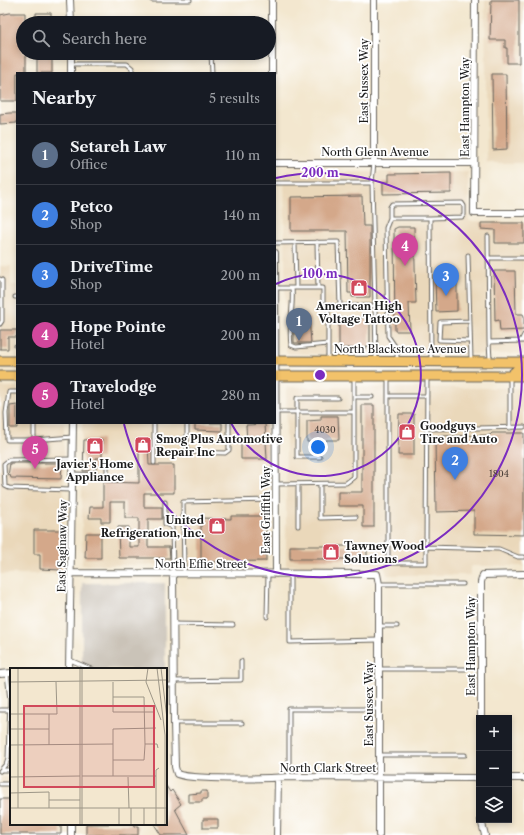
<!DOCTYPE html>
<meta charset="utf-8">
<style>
body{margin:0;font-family:"Libre Caslon Text",serif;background:#242831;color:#f1f3f6}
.controls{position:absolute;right:12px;bottom:12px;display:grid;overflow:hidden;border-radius:0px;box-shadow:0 2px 6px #0003}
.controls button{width:36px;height:36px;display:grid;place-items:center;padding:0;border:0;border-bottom:1px solid #363941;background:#171b24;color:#f1f3f6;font:20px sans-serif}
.you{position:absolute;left:318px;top:447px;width:14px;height:14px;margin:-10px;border:3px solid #fff;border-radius:50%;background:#1a73e8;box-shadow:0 0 0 6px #1a73e833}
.badge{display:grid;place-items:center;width:26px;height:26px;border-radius:50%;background:#d1495b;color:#fff;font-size:13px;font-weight:700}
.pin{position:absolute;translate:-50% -33px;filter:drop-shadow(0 1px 2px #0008)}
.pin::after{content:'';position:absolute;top:21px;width:14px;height:12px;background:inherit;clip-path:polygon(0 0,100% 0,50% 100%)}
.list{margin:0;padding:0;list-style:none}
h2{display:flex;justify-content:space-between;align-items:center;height:52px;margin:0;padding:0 16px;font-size:17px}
h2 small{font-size:13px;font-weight:400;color:#9ea1a6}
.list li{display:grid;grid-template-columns:26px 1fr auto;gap:12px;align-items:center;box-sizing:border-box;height:60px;padding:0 16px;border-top:1px solid #363941}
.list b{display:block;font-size:15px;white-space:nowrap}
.list p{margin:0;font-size:13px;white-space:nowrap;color:#9ea1a6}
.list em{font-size:13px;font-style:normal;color:#9ea1a6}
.icon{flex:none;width:22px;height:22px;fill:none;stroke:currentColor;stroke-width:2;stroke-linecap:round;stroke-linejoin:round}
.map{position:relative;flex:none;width:524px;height:835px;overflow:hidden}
.search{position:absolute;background:#171b24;box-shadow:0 2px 6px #0003;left:16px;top:16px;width:260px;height:44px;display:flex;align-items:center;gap:10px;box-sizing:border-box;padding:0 14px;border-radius:22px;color:#9ea1a6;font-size:15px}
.panel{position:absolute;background:#171b24;box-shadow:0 2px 6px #0003;left:16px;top:72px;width:260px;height:352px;border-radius:0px}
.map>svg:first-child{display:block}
.built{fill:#ead8ba}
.industrial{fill:#cac3b8}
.building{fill:#d4a88a}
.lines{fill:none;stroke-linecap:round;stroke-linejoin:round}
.lane-casing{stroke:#67635b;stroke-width:5}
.street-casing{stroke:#67635b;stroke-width:8}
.primary-casing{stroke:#67635b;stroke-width:11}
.lane{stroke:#fff;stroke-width:3}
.street{stroke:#fff;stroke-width:6}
.primary{stroke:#f2c26a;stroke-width:9}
.ring{fill:none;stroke:#7b2cbf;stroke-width:2}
.labels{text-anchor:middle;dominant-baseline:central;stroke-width:3.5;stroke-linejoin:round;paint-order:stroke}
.number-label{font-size:9px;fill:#4a3f38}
.street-label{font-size:11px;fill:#1c1c1c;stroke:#fff}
.poi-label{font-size:11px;font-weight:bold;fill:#1c1c1c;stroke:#fff;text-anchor:start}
.inset-road{fill:none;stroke:#9d9687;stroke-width:1}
.view{fill:#d1495b;fill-opacity:0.15;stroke:#d1495b;stroke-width:2}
.inset-edge{fill:none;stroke:#1c1c1c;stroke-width:2}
.centre{fill:#7b2cbf;stroke:#fff;stroke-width:2}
.ring-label{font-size:12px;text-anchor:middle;font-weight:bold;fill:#7b2cbf;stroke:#fff;stroke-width:3.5;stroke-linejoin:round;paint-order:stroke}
</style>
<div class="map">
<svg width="524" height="835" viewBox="0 0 524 835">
<rect width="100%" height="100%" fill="#fff"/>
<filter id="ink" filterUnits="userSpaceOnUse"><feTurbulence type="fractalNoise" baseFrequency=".025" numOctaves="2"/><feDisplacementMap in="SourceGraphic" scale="8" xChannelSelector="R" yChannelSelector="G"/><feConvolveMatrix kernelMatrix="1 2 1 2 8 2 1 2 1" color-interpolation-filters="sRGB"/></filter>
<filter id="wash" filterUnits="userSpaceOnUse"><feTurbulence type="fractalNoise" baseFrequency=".012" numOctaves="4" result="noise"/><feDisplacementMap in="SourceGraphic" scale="16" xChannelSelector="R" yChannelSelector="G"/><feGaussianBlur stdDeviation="0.9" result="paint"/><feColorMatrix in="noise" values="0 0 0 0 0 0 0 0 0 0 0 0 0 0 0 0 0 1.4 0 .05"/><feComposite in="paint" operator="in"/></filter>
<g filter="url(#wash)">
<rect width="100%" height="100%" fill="#f3e7cf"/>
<path class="built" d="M485 0H524V163H487Z
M287 172H468L469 221 524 222V354H289L286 351 284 175Z
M0 266H11V285H17V352H0Z
M0 387H17V423H64V574H0Z
M288 387 524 388V566H471V575H387L385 568 378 566 286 565V390Z
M82 423H267V565H82Z
M0 777H11V824H64V835H0Z"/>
<path class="industrial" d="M82 583H165V669H82Z"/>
<g id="blocks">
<path class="building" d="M491 0H519V63H507V48H505V40H490Z
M10 13H25V23H23V53H26V73H17V101H0V15Z
M36 13H51V23H36Z
M37 53H52V73H37Z
M492 74H506L507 149 493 150Z
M10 113H17V123L0 124V114Z
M451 173V193L383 194V182H389V174Z
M362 196 363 226H370V297H352V293H348L347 231H291V197Z
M481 223H524V243H495V230L481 229Z
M398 227H414L416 303H409L410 331H395L394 229Z
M494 271H515L516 314H523L524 316V330L500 331 499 320 495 321Z
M444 275 457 280V311L436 312 435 279Z
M298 314H307V317H309L311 343H294V317H298Z
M339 318H367V322H370V346H366V348H339Z
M0 330H17V337H8V349H0Z
M17 405V428H10V406Z
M362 405H374V527H363V506H338V492H362Z
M399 414H414V455H398Z
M321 416H338L339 440H326V442H307V421L321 420Z
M195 423H222V431L195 430Z
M265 424 267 459H241V442H247L246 425Z
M492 433H524V535L474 534V511L436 512 435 436 490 435Z
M102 439V458H96V470L83 471 84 440Z
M139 439 148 440 149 465H174V493H144V507H162V519H148V547H169L170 558H119L118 527H129V547H139V518H125V502H110V522H101V518H89L90 507H103V482L139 483Z
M10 463H62L61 479 11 478 10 475 8 476Z
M231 516H266V561L201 562V518L231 519Z
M34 530H62L61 570 40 569V554H34Z
M86 533H101V558H85Z
M290 546H367V559H290Z
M166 786 170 792 172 790 181 804 175 809 189 835H161L154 824H166Z
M201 791H207V799H202V802H188V794L201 793Z
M0 799H11V824H61V834H0Z
M203 819H218V828H203Z
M86 824H134V826H138V835H86Z"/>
</g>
</g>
<g filter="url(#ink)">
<use href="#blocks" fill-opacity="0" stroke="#67635b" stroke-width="1"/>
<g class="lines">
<g class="lane-casing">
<path id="lane" d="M152 0H190
M211 53 212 73
M71 64H127L132 68V73
M275 183H372L375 306H340L338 242 275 243
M372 183 374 162
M390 218H430
M488 236 489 342
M317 242 318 288
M295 243 296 288
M468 255 471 360
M488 258H524
M0 279 2 280V321L0 324
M275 288H323V306H340
M292 288C294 307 288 325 291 345L296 347 328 344V361
M15 297H17
M375 306 376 360
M470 321 440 322 439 340 470 341
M521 341 524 335
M328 344V307
M16 346H17
M397 360V349L388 336 386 228 390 218V207L392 204 462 203 464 206V215L462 217 430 218 431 360
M490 360 489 342 524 341
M427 376 426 547 499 549 518 557H524
M510 377V428
M388 378V563H426V547
M17 392H9L6 413 7 440H34L73 437
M389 396H427
M354 397H372
M277 412H354
M154 423V463
M187 423V452L225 453 229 450V423
M427 429 524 427
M34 440V423
M320 457H297V398H338
M73 474 107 475V463
M276 484 346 483 354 477V378
M320 484V518L356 517
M71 490 9 488 5 486 4 464 9 460 73 459
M165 502V524L172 527 173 573
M298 526V484
M184 573 183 502 276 500
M290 574V642L379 640
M379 584H463
M267 617 268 574
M173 624 233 625
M379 626H397
M70 660 91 669
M379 669H465
M173 681 241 680V661
M166 685H174
M0 710H10
M174 723H242
M379 755H465
M1 770H11
M0 771 6 764 8 758 10 700 7 674
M289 777V709H379
M0 784H11"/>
</g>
<g class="street-casing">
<path id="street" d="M70 0 71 23
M374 0V162
M475 0 474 213H524
M71 53V73
M272 73V0
M275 163H474
M275 253 276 574
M72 573 377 574 379 584V835
M173 573 174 723 175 767 177 774C188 778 200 777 211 778 238 779 263 779 289 777L479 778
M69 669 73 423
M0 674 11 673
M481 718V582L483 575 524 574
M509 778H524
M481 820 485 835
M71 824V835
M277 835 278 778"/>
</g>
<g class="primary-casing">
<path id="primary" d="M0 361H17
M275 361 524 362
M0 376H17
M275 376H524
M510 376 518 369H524"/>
</g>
<use href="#lane" class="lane"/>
<use href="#street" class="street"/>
<use href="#primary" class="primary"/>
</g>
</g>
<g class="ring">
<path d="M276 284A101 101 0 1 1 231 423"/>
<path d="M276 178A202 202 0 1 1 124 424"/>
</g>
<defs>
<g id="shop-square" transform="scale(0.9)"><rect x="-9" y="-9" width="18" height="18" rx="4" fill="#d1495b" stroke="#fff"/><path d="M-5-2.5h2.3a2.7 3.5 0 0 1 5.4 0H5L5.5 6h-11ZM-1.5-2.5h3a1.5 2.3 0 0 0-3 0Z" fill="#fff"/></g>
</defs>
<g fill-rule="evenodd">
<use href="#shop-square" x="359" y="288"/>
<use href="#shop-square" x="407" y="432"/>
<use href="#shop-square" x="143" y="445"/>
<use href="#shop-square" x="95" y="446"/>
<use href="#shop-square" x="217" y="526"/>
<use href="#shop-square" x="331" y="552"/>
</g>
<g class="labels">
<g class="number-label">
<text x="325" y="429">4030</text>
<text x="499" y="473">1804</text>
</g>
<g class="street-label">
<text transform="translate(364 81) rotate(-90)">East Sussex Way</text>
<text transform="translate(465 107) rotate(-90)">East Hampton Way</text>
<text x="375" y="152">North Glenn Avenue</text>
<text x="400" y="349">North Blackstone Avenue</text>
<text transform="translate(266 510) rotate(-90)">East Griffith Way</text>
<text transform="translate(62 546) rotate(-89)">East Saginaw Way</text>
<text x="201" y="564">North Effie Street</text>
<text transform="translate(471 646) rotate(-90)">East Hampton Way</text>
<text transform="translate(369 704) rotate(-90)">East Sussex Way</text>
<text x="328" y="768">North Clark Street</text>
</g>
<g class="poi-label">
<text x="359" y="306" text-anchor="middle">American High<tspan x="359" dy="13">Voltage Tattoo</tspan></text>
<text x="420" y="426">Goodguys<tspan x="420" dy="13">Tire and Auto</tspan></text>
<text x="156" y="439">Smog Plus Automotive<tspan x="156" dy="13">Repair Inc</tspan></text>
<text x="95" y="464" text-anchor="middle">Javier's Home<tspan x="95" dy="13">Appliance</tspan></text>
<text x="204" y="520" text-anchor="end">United<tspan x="204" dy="13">Refrigeration, Inc.</tspan></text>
<text x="344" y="546">Tawney Wood<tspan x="344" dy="13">Solutions</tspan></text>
</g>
</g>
<g transform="translate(10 668)">
<rect width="157" height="157" fill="#f3e7cf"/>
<path class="inset-road" d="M138 0 136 14 151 52M147 0 155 67V157M151 0 157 51M0 14 157 12M103 14V44H144M0 46H47L46 14M39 46V77M0 61H39M135 76H147L148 80M0 77 103 76M103 92H134L135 77 134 29H103M72 108H146M103 108V61L146 60M0 109 70 108M118 109 119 140M0 125 39 124V140M39 132H70M0 140H157M8 140V0M109 140V157M121 140V157M134 140V157M70 157V0M72 157V0M146 157V102L149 100"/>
<path class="view" d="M14 38H144V119H14Z"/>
<rect width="157" height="157" class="inset-edge"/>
</g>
<circle cx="320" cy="375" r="6" class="centre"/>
<g class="ring-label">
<text x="320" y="177">200 m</text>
<text x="320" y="278">100 m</text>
</g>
</svg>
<div class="controls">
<button>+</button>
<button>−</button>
<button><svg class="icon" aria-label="layers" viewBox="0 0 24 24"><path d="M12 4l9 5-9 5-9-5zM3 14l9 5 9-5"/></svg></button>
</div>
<div class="you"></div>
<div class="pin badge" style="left:299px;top:341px;background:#5c6f8a">1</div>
<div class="pin badge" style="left:455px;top:480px;background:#3f7fe0">2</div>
<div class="pin badge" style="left:446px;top:296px;background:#3f7fe0">3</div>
<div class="pin badge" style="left:405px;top:266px;background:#d1479c">4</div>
<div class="pin badge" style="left:35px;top:469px;background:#d1479c">5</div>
<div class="search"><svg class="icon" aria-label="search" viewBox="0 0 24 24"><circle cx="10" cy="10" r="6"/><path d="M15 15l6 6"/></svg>Search here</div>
<section class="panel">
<h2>Nearby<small>5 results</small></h2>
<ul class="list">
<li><span class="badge" style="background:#5c6f8a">1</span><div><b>Setareh Law</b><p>Office</p></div><em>110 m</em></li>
<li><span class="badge" style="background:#3f7fe0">2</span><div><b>Petco</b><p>Shop</p></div><em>140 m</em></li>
<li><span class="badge" style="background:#3f7fe0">3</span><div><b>DriveTime</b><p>Shop</p></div><em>200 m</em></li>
<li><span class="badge" style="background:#d1479c">4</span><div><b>Hope Pointe</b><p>Hotel</p></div><em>200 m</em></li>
<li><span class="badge" style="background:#d1479c">5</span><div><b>Travelodge</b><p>Hotel</p></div><em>280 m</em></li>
</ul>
</section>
</div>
